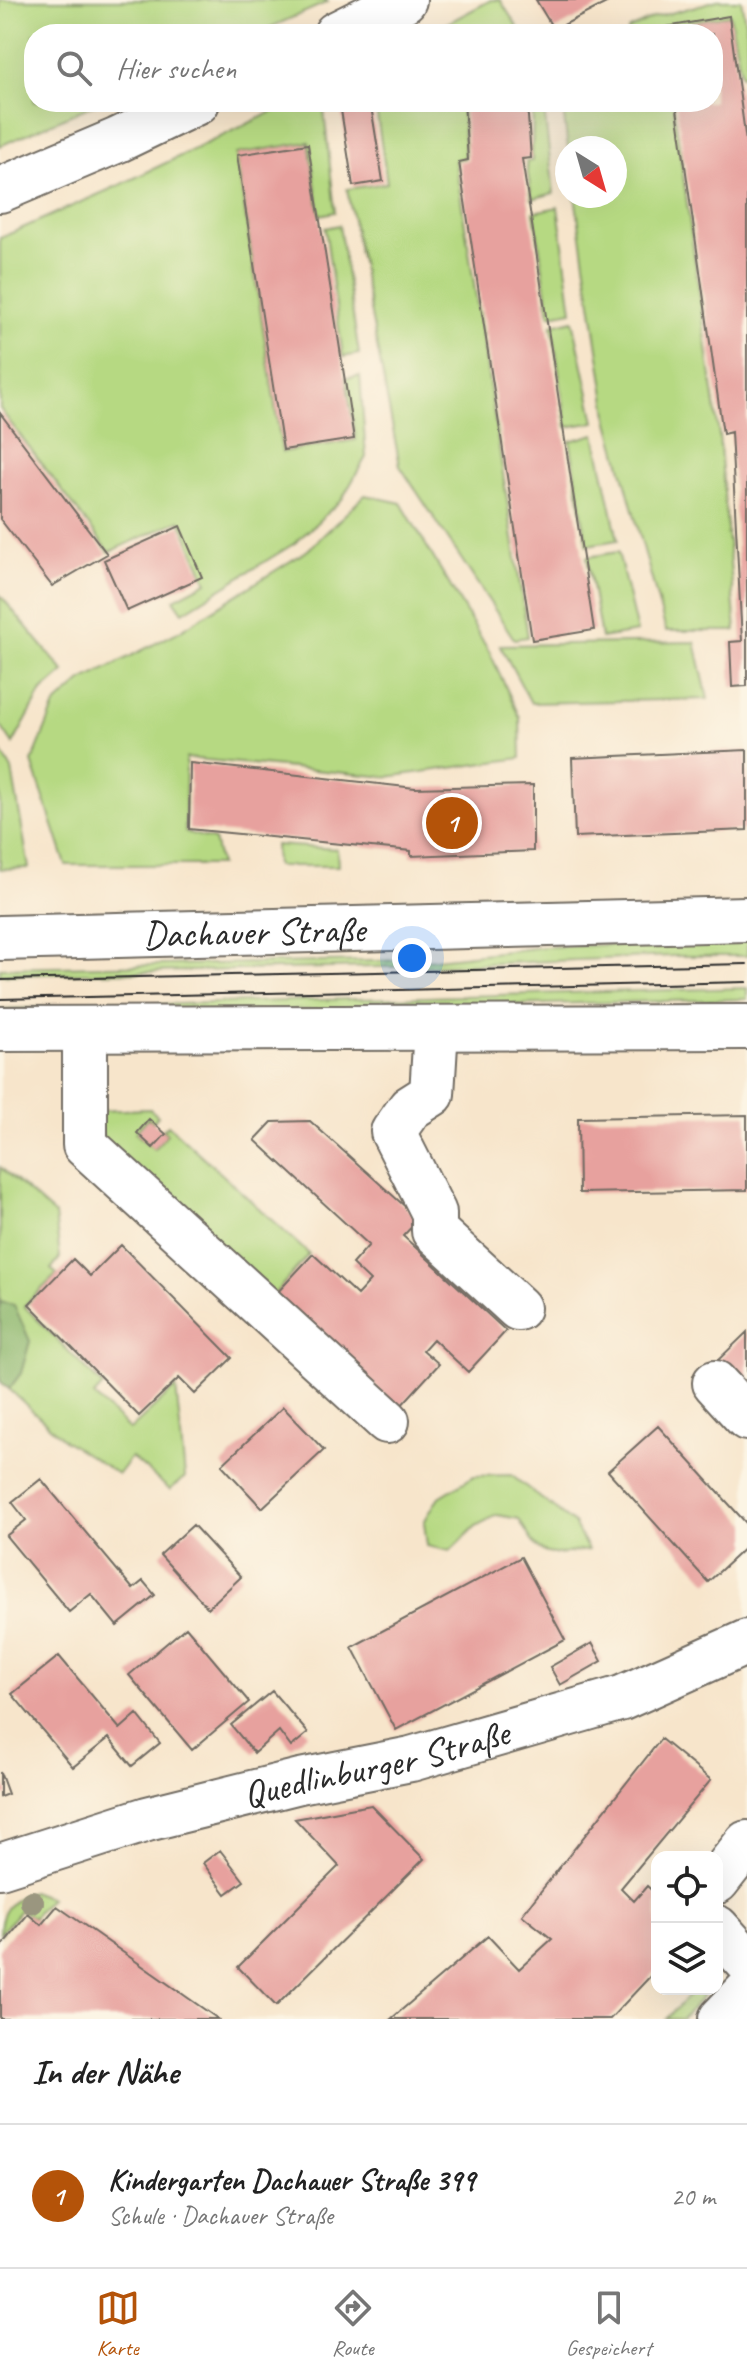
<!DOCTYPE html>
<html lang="de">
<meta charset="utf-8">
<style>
body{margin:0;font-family:Caveat,sans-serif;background:#f6f6f6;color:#222}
.controls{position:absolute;right:24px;bottom:24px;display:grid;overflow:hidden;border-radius:16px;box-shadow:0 8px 32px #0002}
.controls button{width:72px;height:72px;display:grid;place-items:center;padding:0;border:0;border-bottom:2px solid #e0e0e0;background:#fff;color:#222;font:40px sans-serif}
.compass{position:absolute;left:555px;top:136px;width:72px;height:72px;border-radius:50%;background:#fff;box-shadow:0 8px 32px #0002;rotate:143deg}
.you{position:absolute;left:412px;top:958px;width:28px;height:28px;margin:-20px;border:6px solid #fff;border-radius:50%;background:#1a73e8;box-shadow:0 0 0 12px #1a73e833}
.badge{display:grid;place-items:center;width:52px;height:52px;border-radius:50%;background:#b45309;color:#fff;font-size:26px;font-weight:700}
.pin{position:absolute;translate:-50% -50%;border:4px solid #fff;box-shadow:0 2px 8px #0006}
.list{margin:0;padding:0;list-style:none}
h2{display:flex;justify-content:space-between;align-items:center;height:104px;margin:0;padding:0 32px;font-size:34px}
h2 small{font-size:26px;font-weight:400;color:#767676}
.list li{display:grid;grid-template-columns:52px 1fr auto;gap:24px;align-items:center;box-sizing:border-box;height:144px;padding:0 32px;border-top:2px solid #e0e0e0}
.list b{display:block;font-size:30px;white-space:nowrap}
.list p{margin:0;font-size:26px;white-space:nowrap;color:#767676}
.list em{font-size:26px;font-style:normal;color:#767676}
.icon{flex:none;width:44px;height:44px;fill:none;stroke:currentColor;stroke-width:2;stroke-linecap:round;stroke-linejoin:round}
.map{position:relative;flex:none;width:747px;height:2019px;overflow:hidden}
.search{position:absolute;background:#fff;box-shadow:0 8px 32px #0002;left:24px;right:24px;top:24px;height:88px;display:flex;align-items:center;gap:20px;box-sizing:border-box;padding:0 28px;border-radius:32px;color:#767676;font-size:30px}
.sheet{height:248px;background:#fff}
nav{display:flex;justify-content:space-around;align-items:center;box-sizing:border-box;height:112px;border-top:2px solid #e0e0e0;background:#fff;font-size:22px;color:#767676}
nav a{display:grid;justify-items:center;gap:4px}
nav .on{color:#b45309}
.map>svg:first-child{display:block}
.green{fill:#b6d982;stroke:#708256;stroke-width:2}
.forest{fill:#90b970;stroke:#5e724e;stroke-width:2}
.building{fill:#e7a19e}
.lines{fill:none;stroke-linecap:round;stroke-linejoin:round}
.minor-casing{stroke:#726c63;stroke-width:48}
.major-casing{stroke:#726c63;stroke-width:48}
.minor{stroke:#fff;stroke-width:44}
.major{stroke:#fff;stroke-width:44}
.tram{stroke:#2b2b2b;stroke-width:2}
.tree{fill:#9a967f}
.labels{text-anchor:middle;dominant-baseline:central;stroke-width:6;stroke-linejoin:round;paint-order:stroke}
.street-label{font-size:38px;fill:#2b2b2b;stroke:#fcf5e5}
</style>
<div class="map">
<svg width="747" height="2019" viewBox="0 0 747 2019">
<rect width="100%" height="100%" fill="#fcf5e5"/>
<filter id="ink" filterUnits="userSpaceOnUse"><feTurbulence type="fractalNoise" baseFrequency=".0125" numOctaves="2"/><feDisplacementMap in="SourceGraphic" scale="16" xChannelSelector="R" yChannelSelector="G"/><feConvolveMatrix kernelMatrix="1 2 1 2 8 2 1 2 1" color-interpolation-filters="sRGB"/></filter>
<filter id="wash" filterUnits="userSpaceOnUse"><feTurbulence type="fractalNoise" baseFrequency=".006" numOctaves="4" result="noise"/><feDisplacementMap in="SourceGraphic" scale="32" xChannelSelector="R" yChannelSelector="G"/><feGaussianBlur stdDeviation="1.8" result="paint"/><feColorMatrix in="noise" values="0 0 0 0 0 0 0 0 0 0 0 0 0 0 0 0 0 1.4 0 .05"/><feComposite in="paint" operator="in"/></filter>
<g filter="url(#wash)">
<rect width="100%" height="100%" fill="#f7e5cb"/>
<path class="green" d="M0 0H326L328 2 255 34H34V102H100L0 146Z
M491 0H500L522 34H427Z
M718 0H741L747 32V74L741 75 730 15 663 26V34H628V30L653 18Z
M293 102H323L335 212 320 215 309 142 236 154 282 452 356 440 346 378 360 376 366 457 342 499 295 543 183 612 174 599 207 582 180 520 109 552 0 409V238L122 184Z
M375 102H462L465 158 455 160 528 637 514 639 400 466 347 189 387 183Z
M562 102H673L719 435 736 631H666L609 422 575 196H615V148H568Z
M533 109H544L554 193 532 199 526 162 532 161Z
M558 207 572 311 550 315 534 212Z
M339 225 359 354 343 357 325 228Z
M573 320 595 422 567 427 552 325Z
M595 434 618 540 587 545 570 441Z
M365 495 401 503 490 653 520 718 521 758 387 777 186 758 185 832 214 840 220 865H66L32 762 55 705 82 681 178 632 308 550Z
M618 552 637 632 601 638 587 557Z
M0 595 64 672 42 691 13 744 0 725Z
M695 642 708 699 531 703 500 645Z
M0 749 12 770 29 868 0 869Z
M275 845 337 849 338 866H276Z
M747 940V956H674L428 966 0 975V968L427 960 543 947Z
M747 988V999L152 1014 0 1009Z
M150 1109 158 1116 153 1122 148 1118 135 1133 154 1149 167 1134 163 1130 168 1125 309 1254 271 1298 105 1143 95 1111Z
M0 1167 55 1215 60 1258 51 1269 57 1274 24 1306 103 1386 94 1396 130 1430 176 1387 185 1477 170 1490 131 1457 118 1474 64 1440 9 1389 21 1373 14 1305 0 1302Z
M511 1475 574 1524 588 1550C543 1556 542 1561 519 1519L497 1515 476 1526 450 1551 427 1546 424 1522 438 1498 474 1476Z
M31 1891 50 1898 33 1918 21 1909 0 1934C0 1910 10 1901 31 1891Z
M695 1989 703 1996 682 2019H666Z"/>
<path class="forest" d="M0 1302 14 1305 30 1341 21 1373 9 1389 0 1381Z"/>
<g id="blocks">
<path class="building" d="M536 0H612L554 30Z
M729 16 747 149V686L732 687 730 642 742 641 731 432 723 434 676 102H713V34H667L666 27Z
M464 102H527L531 158 522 159 594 630 532 640 459 162 468 160Z
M371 106 383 181 353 186 341 110Z
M308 144 354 439 283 450 237 155Z
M0 413 107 554 52 586 0 519Z
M180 526 202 577 127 611 104 560Z
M747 750V830L575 837 572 758Z
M190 763 415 788 533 785V851L411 856V851L189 829Z
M747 1115V1190L579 1193 578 1118Z
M149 1119 166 1134 153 1148 137 1133Z
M310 1121 419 1219 403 1236 506 1331 468 1372 433 1339 423 1350 439 1364 399 1408 275 1295 313 1254 357 1295 370 1281 352 1264 369 1245 255 1140 272 1122Z
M121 1245 232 1358 195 1394 179 1378 139 1416 29 1304 73 1259 90 1276Z
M747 1332V1400L713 1365Z
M283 1407 324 1450 262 1508 222 1465Z
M658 1426 747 1524V1546L708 1582 608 1471Z
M41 1479 133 1589 143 1581 155 1595 117 1626 91 1594 69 1612 6 1536 26 1520 12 1502Z
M193 1525 241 1577 208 1608 160 1555Z
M521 1557 565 1640 396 1730 352 1647Z
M186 1627 249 1702 192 1750 129 1675Z
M592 1643 602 1661 560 1685 550 1667Z
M59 1656 120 1729 137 1714 160 1743 132 1766 109 1738 73 1767 12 1694Z
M272 1691 308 1733 291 1747 279 1731 254 1753 231 1725Z
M661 1739 711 1780 621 1888 634 1901 647 1886 657 1895V1969L610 2019H391L488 1936 519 1969 552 1939 522 1915Z
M0 1772 8 1794 0 1797Z
M371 1805 424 1859 276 2006 238 1967 339 1866 295 1819Z
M220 1850 244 1881 226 1894 203 1863Z
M57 1906 218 2019H0V1948L28 1914 41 1925Z"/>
</g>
</g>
<g filter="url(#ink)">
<use href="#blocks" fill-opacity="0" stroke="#726c63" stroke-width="2"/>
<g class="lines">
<g class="minor-casing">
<g id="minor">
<path d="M336 34 404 0"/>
<path d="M0 190 118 140 197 102"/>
<path d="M436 1028 432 1094 410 1108 393 1132 434 1213V1231L518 1308"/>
<path d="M85 1029V1145L387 1421"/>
<path d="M715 1383 747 1418"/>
<path id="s1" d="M0 1866 147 1819 300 1781 411 1759 622 1698 747 1642"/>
<path d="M717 1881 747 1843"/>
<path d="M717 1928 747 1961"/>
<path d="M721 2019 747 1992"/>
</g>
</g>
<g class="major-casing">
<g id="major">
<path id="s2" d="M0 938 747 919"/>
<path d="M0 1029 747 1027"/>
</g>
</g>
<use href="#minor" class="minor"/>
<use href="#major" class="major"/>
<path class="tram" d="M0 980 747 964
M0 999 747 982"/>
</g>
<circle class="tree" cx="32" cy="1902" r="12"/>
</g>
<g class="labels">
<g class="street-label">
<text stroke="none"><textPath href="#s2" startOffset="254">Dachauer Straße</textPath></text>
<text stroke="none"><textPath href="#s1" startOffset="390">Quedlinburger Straße</textPath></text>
</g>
</g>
</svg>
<div class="controls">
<button><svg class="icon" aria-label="locate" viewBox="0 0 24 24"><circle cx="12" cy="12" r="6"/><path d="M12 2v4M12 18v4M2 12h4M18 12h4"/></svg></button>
<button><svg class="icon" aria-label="layers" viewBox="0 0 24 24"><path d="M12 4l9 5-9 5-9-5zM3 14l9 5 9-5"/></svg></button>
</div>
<svg class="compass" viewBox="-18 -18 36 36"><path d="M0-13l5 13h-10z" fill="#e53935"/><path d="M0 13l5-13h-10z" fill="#767676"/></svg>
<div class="you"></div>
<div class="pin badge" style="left:452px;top:823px">1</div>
<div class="search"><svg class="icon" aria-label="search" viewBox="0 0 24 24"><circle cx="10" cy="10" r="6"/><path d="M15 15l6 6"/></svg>Hier suchen</div>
</div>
<section class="sheet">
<h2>In der Nähe<small></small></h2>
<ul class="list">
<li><span class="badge">1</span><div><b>Kindergarten Dachauer Straße 399</b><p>Schule · Dachauer Straße</p></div><em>20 m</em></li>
</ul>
</section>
<nav>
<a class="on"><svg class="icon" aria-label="map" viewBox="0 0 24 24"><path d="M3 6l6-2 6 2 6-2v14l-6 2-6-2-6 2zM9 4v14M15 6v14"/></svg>Karte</a>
<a><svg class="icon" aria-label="directions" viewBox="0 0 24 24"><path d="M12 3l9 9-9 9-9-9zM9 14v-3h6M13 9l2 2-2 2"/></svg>Route</a>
<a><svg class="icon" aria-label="saved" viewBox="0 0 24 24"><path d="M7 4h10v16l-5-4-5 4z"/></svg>Gespeichert</a>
</nav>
